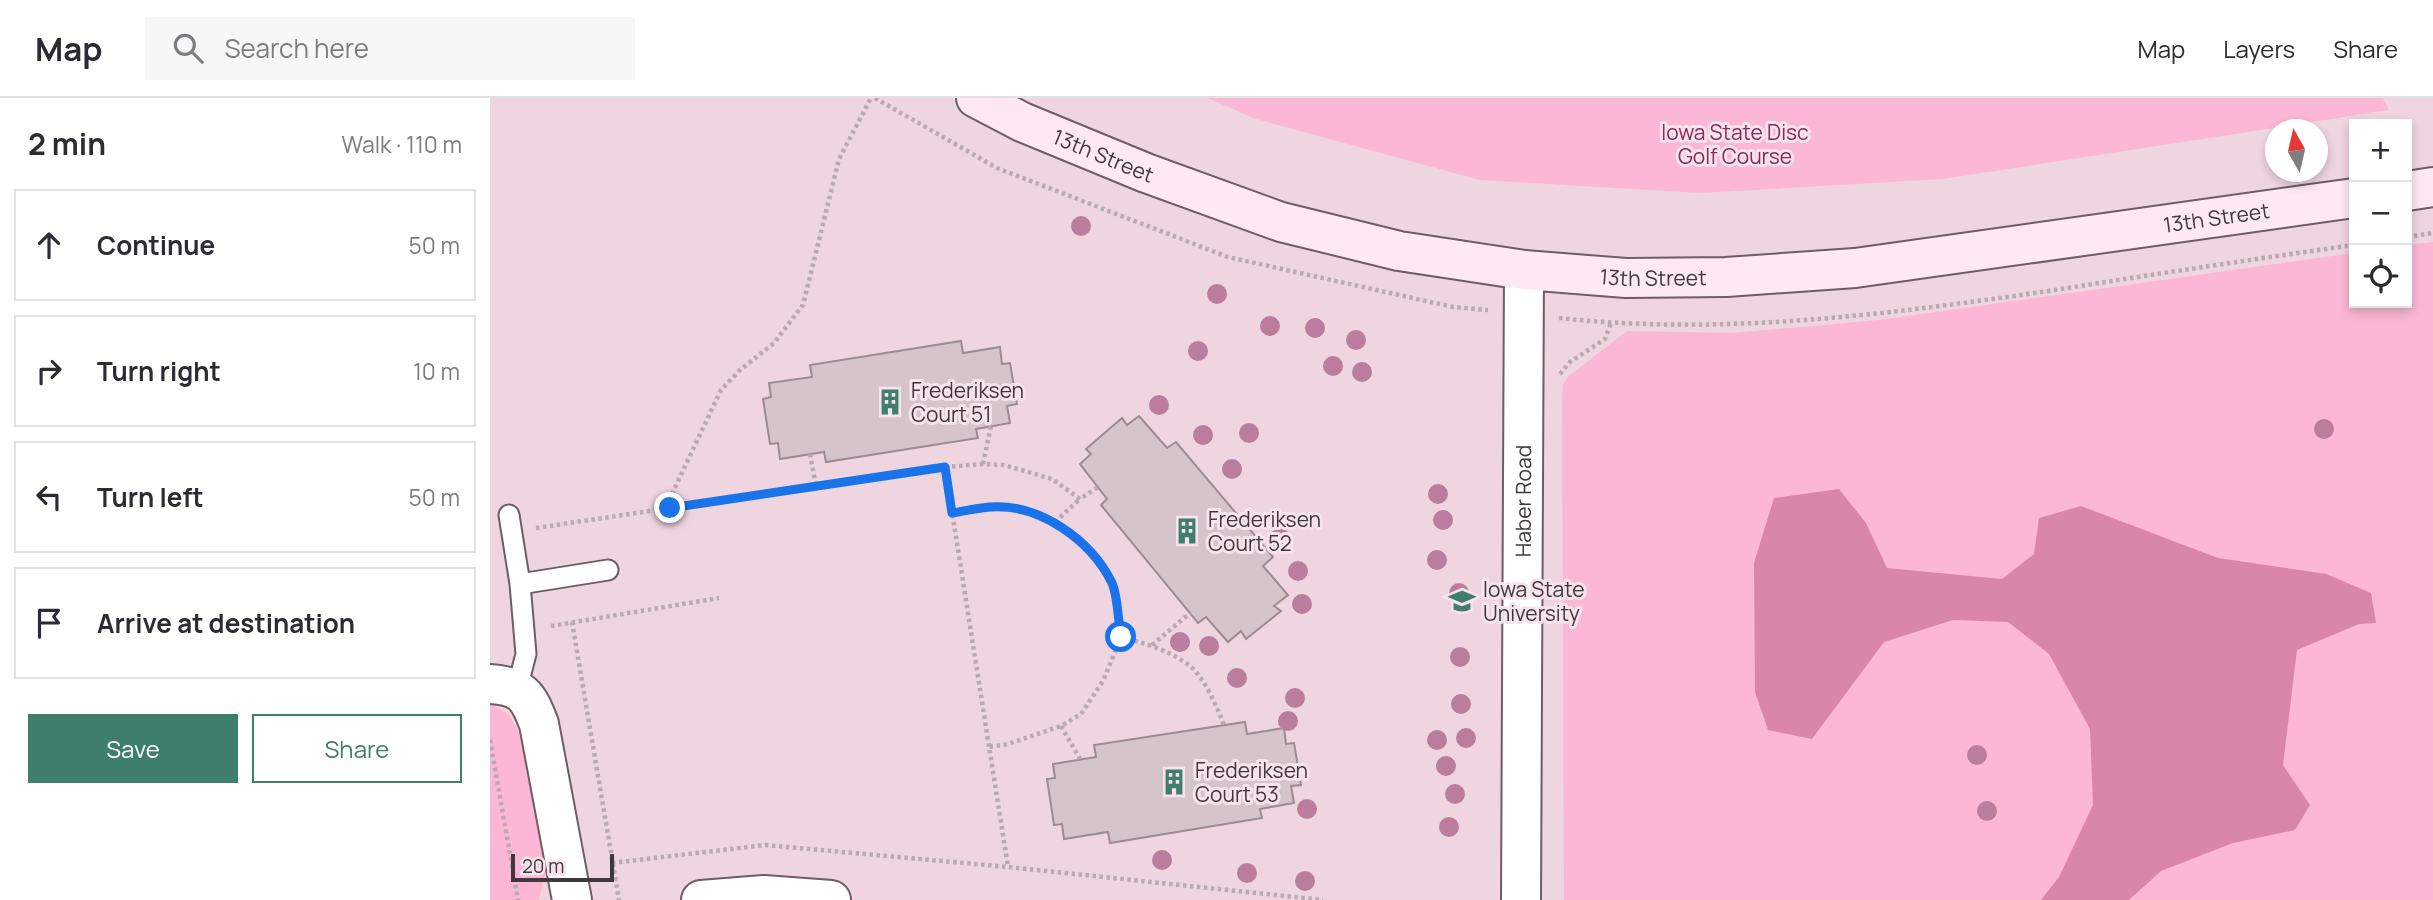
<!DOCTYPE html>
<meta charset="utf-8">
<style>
body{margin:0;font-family:Manrope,sans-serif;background:#f7f7f7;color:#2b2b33}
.controls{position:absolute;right:21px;top:21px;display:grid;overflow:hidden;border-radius:0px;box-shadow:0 4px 10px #0003}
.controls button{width:63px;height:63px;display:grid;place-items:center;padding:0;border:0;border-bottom:2px solid #e1e1e2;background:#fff;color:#2b2b33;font:35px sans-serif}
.compass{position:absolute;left:1775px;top:21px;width:63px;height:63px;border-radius:50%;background:#fff;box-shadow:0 4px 10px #0003;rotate:352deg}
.scale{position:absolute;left:21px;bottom:18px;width:103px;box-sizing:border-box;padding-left:7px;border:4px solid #40393c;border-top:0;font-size:19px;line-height:24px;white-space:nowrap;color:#40393c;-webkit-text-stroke:5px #f6e3eb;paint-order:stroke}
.stop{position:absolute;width:21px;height:21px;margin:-16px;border:5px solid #1a73e8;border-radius:50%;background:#fff}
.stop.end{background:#1a73e8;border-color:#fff;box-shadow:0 2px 7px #0008}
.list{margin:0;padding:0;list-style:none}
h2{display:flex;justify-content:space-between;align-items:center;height:91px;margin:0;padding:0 28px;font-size:30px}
h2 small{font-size:23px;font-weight:400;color:#7c7c81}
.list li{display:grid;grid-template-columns:46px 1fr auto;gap:21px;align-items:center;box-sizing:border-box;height:112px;margin:0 14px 14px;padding:0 14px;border:2px solid #e1e1e2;border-radius:0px}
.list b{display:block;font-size:26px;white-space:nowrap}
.list em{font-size:23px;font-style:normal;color:#7c7c81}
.actions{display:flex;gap:14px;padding:21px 28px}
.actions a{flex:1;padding:16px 0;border:2px solid #3f7e6b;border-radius:0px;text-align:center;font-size:24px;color:#3f7e6b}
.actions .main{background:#3f7e6b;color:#fff}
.icon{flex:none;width:38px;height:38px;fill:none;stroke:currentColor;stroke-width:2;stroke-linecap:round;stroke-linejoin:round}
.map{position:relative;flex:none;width:1943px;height:802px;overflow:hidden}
header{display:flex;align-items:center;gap:42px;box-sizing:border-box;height:98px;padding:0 35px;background:#fff;border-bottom:2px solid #e1e1e2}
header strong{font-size:33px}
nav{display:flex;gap:38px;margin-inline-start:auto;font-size:24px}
.search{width:490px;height:63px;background:#f7f7f7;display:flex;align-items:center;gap:18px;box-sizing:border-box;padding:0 24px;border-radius:0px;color:#7c7c81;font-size:26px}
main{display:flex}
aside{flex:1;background:#fff}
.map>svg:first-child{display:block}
.built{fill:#efd5e0;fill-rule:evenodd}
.green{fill:#fbb7d5}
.water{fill:#da86ac}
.building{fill:#d6c4cb;stroke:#9c8b92;stroke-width:2}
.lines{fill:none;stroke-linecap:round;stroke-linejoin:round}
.lane-casing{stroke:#6d5d64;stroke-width:23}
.street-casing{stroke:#6d5d64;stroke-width:42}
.secondary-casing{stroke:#6d5d64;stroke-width:42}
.path{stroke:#b9aab1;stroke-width:4.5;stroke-dasharray:3.5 3.5;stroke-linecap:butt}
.lane{stroke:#fff;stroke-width:19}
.street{stroke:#fff;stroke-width:38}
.secondary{stroke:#fee8f1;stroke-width:38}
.tree{fill:#bb7d9d}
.route{stroke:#1a73e8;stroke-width:9}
.labels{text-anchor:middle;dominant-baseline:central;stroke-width:6;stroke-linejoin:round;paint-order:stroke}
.park-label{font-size:21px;fill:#8b295d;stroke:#f6e3eb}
.street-label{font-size:21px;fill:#40393c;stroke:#f6e3eb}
.poi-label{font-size:21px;fill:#40393c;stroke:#f6e3eb;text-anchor:start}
</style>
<header>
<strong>Map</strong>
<div class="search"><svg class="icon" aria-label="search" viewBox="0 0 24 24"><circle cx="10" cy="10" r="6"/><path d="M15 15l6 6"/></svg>Search here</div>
<nav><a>Map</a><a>Layers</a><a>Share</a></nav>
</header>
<main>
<aside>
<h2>2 min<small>Walk · 110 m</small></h2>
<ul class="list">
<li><svg class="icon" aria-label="ahead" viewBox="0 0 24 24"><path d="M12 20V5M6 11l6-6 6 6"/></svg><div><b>Continue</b></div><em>50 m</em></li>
<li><svg class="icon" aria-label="right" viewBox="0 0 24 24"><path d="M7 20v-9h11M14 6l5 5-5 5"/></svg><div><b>Turn right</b></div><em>10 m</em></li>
<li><svg class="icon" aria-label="left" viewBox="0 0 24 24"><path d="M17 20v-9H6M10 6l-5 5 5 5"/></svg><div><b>Turn left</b></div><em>50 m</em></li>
<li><svg class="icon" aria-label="arrive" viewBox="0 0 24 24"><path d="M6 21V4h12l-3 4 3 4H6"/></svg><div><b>Arrive at destination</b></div></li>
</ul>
<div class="actions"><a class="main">Save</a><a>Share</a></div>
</aside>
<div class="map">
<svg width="1943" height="802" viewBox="0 0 1943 802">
<rect width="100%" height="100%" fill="#f6e3eb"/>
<path class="built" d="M0 0H1943V802H0ZM1864 26H1917V205H1864ZM1786 32H1828V74H1786Z"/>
<path class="green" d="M718 0H1893L1899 12 1453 81 1210 95 990 82 763 20Z
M1943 144V802H1074L1072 299 1073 286 1079 278 1137 233 1242 235 1389 222 1864 155V205H1917V147Z
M0 605 18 616 37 646 57 767 49 802H0Z"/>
<path class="water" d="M1349 391 1376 425 1397 470 1512 481 1544 456 1549 420 1591 408 1728 460 1836 476 1881 495 1886 525 1869 526 1807 552 1793 667 1820 707 1805 732 1743 745 1671 773 1639 802H1551L1569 779 1603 707 1600 631 1559 556 1518 524 1463 522 1394 544 1322 641 1278 632 1265 594 1264 465 1284 400Z"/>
<path class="building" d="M471 243 473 255 510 249 512 266 520 265 527 306 517 308 520 325 486 331 488 340 336 364 334 354 290 361 288 345 280 346 273 301 281 299 279 285 322 279 320 267Z
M649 318 677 350 686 344 783 459 773 468 798 497 784 508 791 513 756 541 751 533 738 544 716 519 708 525 611 407 617 401 590 366 601 356 596 351 632 320 637 327Z
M755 624 757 636 794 630 796 646 804 645 811 687 801 688 804 705 770 711 772 720 620 745 618 734 574 741 572 726 564 727 557 681 565 680 563 666 606 659 604 647Z"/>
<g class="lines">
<g class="lane-casing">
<path id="lane" d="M19 417 30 486 36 556 27 591
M30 486 118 472"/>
</g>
<g class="street-casing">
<g id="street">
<path d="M0 586C32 588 38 597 49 626L82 802"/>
<path d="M211 802 274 797 341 802"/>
<path id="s1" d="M1031 802 1034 172"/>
</g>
</g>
<g class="secondary-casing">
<g id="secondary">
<path id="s2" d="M486 0 532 24 656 75 791 124 909 153 1034 172 1136 180 1236 179 1365 170 1864 100"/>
<path d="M1917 93 1943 89"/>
</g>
</g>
<path class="path" d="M385 0 507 70 738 159 963 209 998 212
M1917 139 1943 135
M1069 220C1236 238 1401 216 1565 192 1665 176 1765 161 1864 147
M1070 276 1080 264 1115 241 1121 225
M320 356 326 388
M493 366 501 328
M455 369 493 366 514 367 562 381 590 401 608 389
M180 410 182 396 231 292 250 272 284 245 313 207 349 61 381 0
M462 415 502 408 537 413 564 424 571 427 598 451 623 486 631 539 613 583 591 616 571 628 518 646 498 649
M565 424 590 401
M46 430 455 369 518 769
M82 524 129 802
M61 528 229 500
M631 539C654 545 682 553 701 569 716 582 727 610 734 627
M662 547 700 515
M571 628 590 661
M0 642 28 802
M122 765 275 747 518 769 833 802"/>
<use href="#lane" class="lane"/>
<use href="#street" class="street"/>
<use href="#secondary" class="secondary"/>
</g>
<g class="tree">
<circle cx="591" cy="128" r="10"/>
<circle cx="727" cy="196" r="10"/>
<circle cx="780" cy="228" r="10"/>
<circle cx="825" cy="230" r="10"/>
<circle cx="866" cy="242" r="10"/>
<circle cx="708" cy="253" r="10"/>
<circle cx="843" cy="268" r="10"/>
<circle cx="872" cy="274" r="10"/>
<circle cx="669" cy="307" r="10"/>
<circle cx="1834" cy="331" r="10"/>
<circle cx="759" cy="335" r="10"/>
<circle cx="713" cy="337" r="10"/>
<circle cx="742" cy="371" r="10"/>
<circle cx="948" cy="396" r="10"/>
<circle cx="953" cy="422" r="10"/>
<circle cx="790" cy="440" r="10"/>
<circle cx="947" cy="462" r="10"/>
<circle cx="808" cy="473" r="10"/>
<circle cx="969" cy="495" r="10"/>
<circle cx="812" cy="506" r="10"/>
<circle cx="690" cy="544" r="10"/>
<circle cx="719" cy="548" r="10"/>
<circle cx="970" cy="559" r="10"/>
<circle cx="747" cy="580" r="10"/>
<circle cx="805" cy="600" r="10"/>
<circle cx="971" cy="606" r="10"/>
<circle cx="798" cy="623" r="10"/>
<circle cx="976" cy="640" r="10"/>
<circle cx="947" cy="642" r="10"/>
<circle cx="1487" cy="657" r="10"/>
<circle cx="956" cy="668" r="10"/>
<circle cx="965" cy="696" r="10"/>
<circle cx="817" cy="711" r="10"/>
<circle cx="1497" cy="713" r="10"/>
<circle cx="959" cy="729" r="10"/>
<circle cx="672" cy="762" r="10"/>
<circle cx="757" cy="775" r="10"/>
<circle cx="815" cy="783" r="10"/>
</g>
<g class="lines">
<path class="route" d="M180 410 455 369 462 415C475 413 487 410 500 409 549 405 601 442 622 485 628 498 628 524 631 539"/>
</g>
<defs>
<g id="building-bare" transform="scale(2.1)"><path d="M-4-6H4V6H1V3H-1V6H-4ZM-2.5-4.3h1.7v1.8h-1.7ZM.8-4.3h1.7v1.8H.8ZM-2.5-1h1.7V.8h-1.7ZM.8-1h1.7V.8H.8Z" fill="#3f7e6b" stroke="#f6e3eb" stroke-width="2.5" paint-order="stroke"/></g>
<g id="university-bare" transform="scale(2.1)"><path d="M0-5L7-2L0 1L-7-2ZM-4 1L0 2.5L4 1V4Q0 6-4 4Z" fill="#3f7e6b" stroke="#f6e3eb" stroke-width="2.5" paint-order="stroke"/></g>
</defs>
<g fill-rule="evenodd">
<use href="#building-bare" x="400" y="304"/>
<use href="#building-bare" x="697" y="433"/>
<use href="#university-bare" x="972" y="503"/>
<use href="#building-bare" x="684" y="684"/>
</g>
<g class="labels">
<g class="park-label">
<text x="1245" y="34">Iowa State Disc<tspan x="1245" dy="24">Golf Course</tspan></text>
</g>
<g class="street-label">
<text stroke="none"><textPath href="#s2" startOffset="140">13th Street</textPath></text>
<text stroke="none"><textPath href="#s2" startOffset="1274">13th Street</textPath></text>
<text stroke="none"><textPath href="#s2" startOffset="707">13th Street</textPath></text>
<text stroke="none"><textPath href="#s1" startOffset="399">Haber Road</textPath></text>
</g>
<g class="poi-label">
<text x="421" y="292">Frederiksen<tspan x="421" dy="24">Court 51</tspan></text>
<text x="718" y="421">Frederiksen<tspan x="718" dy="24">Court 52</tspan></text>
<text x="993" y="491">Iowa State<tspan x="993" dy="24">University</tspan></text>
<text x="705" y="672">Frederiksen<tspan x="705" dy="24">Court 53</tspan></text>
</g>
</g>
</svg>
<div class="controls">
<button>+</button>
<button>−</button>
<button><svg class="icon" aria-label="locate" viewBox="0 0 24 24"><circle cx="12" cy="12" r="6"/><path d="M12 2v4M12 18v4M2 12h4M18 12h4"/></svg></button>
</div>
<svg class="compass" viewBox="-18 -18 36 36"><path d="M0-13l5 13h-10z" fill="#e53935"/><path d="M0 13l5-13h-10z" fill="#7c7c81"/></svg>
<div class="scale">20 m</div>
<div class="stop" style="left:631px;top:539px"></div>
<div class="stop end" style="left:180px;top:410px"></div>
</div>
</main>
